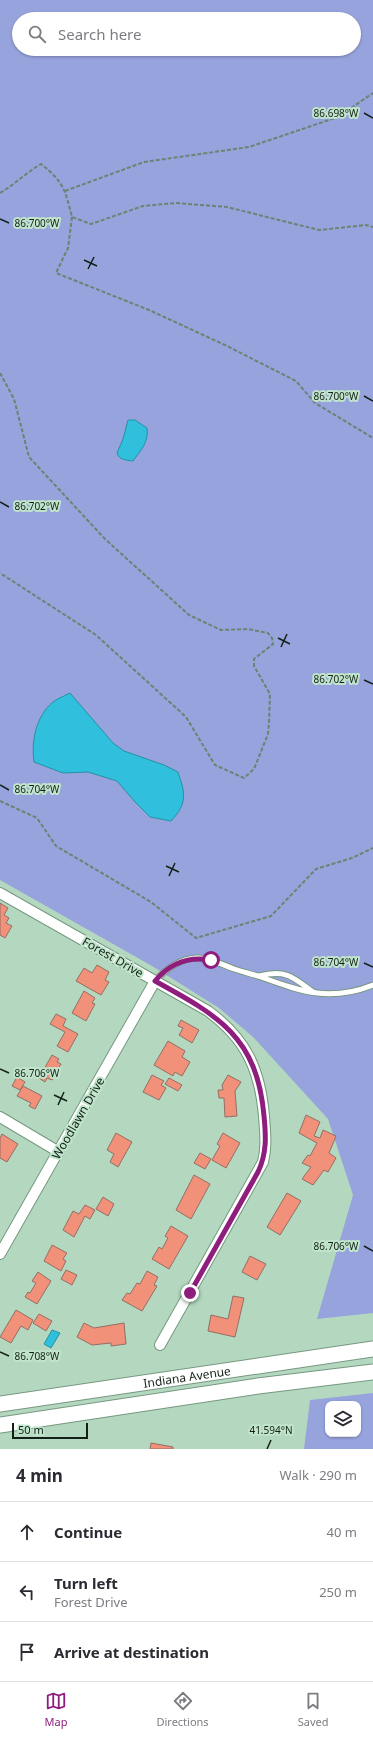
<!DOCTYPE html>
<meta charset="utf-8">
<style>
body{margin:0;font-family:"Noto Sans",sans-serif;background:#f7f7f7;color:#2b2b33}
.controls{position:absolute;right:12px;bottom:12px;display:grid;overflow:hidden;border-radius:8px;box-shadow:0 1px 3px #0004}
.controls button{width:36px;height:36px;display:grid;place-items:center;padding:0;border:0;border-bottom:1px solid #e1e1e2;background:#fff;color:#2b2b33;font:20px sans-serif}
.scale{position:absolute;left:12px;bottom:10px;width:76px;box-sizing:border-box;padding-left:4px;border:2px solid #132017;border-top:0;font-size:11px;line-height:14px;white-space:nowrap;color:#132017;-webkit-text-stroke:3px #c1e5cc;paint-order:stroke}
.stop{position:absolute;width:12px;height:12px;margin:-9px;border:3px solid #8e1d7e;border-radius:50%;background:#fff}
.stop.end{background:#8e1d7e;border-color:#fff;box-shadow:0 1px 4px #0008}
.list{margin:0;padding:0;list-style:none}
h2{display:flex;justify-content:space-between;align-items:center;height:52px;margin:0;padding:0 16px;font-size:17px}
h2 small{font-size:13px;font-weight:400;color:#7c7c81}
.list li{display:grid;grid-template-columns:26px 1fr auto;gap:12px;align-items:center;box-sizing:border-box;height:60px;padding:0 16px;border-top:1px solid #e1e1e2}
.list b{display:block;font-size:15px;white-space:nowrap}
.list p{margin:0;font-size:13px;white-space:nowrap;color:#7c7c81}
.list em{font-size:13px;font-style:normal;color:#7c7c81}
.icon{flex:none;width:22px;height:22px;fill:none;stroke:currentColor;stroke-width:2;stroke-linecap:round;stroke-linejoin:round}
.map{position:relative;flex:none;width:373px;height:1449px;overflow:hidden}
.search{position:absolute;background:#fff;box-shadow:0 1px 3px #0004;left:12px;right:12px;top:12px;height:44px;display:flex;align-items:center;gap:10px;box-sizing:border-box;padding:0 14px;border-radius:22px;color:#7c7c81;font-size:15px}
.sheet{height:232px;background:#fff}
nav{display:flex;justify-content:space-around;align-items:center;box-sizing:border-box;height:56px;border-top:1px solid #e1e1e2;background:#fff;font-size:11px;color:#7c7c81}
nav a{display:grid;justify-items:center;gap:2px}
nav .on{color:#8e1d7e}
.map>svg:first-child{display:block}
.green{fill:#97a3dd;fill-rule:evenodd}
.water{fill:#30c0dd;stroke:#2790a2}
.building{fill:#f19179;stroke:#946e64}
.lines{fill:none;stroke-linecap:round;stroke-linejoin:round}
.lane-casing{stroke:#769880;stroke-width:7}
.street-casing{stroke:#769880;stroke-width:12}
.primary-casing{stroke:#769880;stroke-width:17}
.path{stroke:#6a8472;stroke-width:2;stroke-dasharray:4 2;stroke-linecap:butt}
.lane{stroke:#fff;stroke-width:5}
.street{stroke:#fff;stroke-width:10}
.primary{stroke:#fff;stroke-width:15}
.route{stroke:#8e1d7e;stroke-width:5}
.ticks{fill:none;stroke:#132017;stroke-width:1.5}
.labels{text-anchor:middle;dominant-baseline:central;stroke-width:4;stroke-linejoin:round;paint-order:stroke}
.street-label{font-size:12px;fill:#132017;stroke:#c1e5cc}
.ticks-label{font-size:10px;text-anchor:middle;fill:#132017;stroke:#c1e5cc;stroke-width:4;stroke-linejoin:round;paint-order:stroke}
</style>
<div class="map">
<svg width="373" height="1449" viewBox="0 0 373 1449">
<rect width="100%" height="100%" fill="#b4d8bf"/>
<path class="green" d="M0 0H373V1313L317 1319 353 1195 328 1119 253 1037 219 1008 152 966 0 880ZM19 19H354V49H19Z
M373 1393V1449H304L310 1400ZM328 1404H358V1434H328Z"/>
<path class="water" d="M128 420H135L147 428C149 442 141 450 133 461 126 460 119 460 117 453L123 439Z
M70 693 113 743 124 751 164 765 178 772C185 793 188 803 171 821L150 817 136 803 117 781 88 772 63 773 34 762C31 741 36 716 53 702 58 698 65 696 70 693Z
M52 1330 60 1333 51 1348 44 1344Z"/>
<path class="building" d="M0 903 8 908 4 915 9 918 6 923 12 926 5 938 0 935Z
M97 965 109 972 105 980 109 982 101 995 76 981 84 968 92 973Z
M84 991 95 998 92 1003 95 1004 86 1021 72 1013Z
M56 1014 66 1019 63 1026 78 1034 68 1052 57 1046 65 1032 50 1024Z
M181 1020 199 1030 192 1043 179 1035 183 1028 178 1026Z
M168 1041 185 1051 182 1057 190 1062 182 1076 175 1072 173 1076 154 1065Z
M52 1055 59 1059 57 1062 61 1064 52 1080 47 1078 45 1082 39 1078Z
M152 1075 164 1081 161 1085 166 1088 159 1100 143 1092Z
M228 1075 241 1082 235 1091 237 1116 225 1117 224 1098H219L218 1090H223L222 1085Z
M17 1077 25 1082 20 1090 12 1086Z
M169 1078 182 1085 178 1091 165 1084Z
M23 1086 42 1096 35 1109 29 1106 31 1103 17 1096Z
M306 1115 320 1122 314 1136 320 1138 323 1130 336 1136 329 1153 336 1158 328 1172 324 1170 313 1185 302 1179 311 1167 302 1163 308 1155 310 1156 317 1143 299 1133Z
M116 1133 132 1142 118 1167 110 1162 114 1154 107 1150Z
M223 1133 240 1143 226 1168 212 1160 220 1146 217 1144Z
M2 1134 18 1144 7 1162 0 1158V1138Z
M200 1153 211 1159 205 1169 194 1163Z
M194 1175 210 1184 191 1219 176 1210Z
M287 1193 301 1201 280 1235 267 1227Z
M103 1197 114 1204 108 1216 96 1209Z
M85 1205 95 1210 90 1219 85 1216 74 1237 63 1230 73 1211 79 1214Z
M171 1226 188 1236 169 1269 152 1259 159 1247 162 1249 168 1238 165 1236Z
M52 1245 67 1253 63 1259 66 1261 61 1271 44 1261Z
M250 1256 266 1264 257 1280 242 1272Z
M66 1270 77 1275 72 1285 61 1279Z
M147 1271 158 1277 154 1285 157 1286 142 1311 122 1300 127 1293 130 1294 137 1283 140 1284Z
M38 1272 51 1281 37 1304 25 1297 28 1292 30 1293 36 1283 32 1281Z
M233 1296 244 1298 235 1337 208 1331 211 1315 228 1319Z
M16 1310 33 1320 28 1330 21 1326 11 1343 0 1337Z
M39 1314 52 1321 46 1331 33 1323Z
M84 1323 94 1328 124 1323 126 1344 111 1346V1343L92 1345 77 1337Z
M151 1443 173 1447V1449H150Z"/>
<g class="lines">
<g class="lane-casing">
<path id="lane" d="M259 976C286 969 293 977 313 992
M155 981C166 969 179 959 196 958 209 957 223 965 234 969 243 972 252 974 261 977 303 992 330 1002 373 985"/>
</g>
<g class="street-casing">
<path id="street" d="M0 893 208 1011C246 1039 260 1069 264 1116 265 1132 267 1146 263 1162L160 1345
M0 1117 59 1152
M0 1254 155 981"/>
</g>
<g class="primary-casing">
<g id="primary">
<path id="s1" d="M0 1404 373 1349"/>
<path d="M0 1425 258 1386 373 1372"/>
</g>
</g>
<path class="path" d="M65 191 144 162 249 147 338 117 373 93
M0 193C15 184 26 173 41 164 64 182 65 190 72 217L91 224 143 206 176 203 227 207 319 230 366 225 373 227
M72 217 68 248 56 273 149 310 225 345 296 381 315 403 373 438
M0 373 14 399 29 457 105 539 189 615 221 630 248 629 268 633 272 638 273 644 254 659V666L270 694 269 722 268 734 254 769 244 778 215 765 186 717 96 635 0 573
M0 801 37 818 56 846 151 902 196 938 271 916 316 869 352 858 373 848"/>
<use href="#lane" class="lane"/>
<use href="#street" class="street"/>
<use href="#primary" class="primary"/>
</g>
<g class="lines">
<path class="route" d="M190 1293 258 1172C267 1153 266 1136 264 1116 257 1037 219 1016 155 981 170 963 188 956 211 960"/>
</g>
<path class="ticks" d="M364 113 373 118M0 219 9 223M84 260 97 266M88 269 94 257M364 396 373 401M0 502 9 507M278 638 290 644M281 647 287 634M364 680 373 684M0 785 9 790M166 866 179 872M169 876 175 863M364 963 373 967M0 1069 9 1073M54 1095 67 1101M58 1105 64 1092M364 1246 373 1251M0 1352 9 1356M267 1449 271 1440"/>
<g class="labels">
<g class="street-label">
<text transform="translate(113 957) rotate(30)">Forest Drive</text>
<text transform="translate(78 1118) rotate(-60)">Woodlawn Drive</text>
<text stroke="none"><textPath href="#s1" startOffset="189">Indiana Avenue</textPath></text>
</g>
</g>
<g class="ticks-label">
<text x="336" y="117">86.698°W</text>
<text x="37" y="227">86.700°W</text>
<text x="336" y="400">86.700°W</text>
<text x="37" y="510">86.702°W</text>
<text x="336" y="683">86.702°W</text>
<text x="37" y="793">86.704°W</text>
<text x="336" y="966">86.704°W</text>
<text x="37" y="1077">86.706°W</text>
<text x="336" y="1250">86.706°W</text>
<text x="37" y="1360">86.708°W</text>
<text x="271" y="1434">41.594°N</text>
</g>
</svg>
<div class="controls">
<button><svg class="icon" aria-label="layers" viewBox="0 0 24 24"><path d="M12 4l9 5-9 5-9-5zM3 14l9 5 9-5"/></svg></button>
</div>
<div class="scale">50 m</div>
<div class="stop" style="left:211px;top:960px"></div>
<div class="stop end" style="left:190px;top:1293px"></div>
<div class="search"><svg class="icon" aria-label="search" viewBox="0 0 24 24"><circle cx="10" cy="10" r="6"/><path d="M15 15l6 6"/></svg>Search here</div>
</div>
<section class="sheet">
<h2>4 min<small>Walk · 290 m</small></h2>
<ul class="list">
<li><svg class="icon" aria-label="ahead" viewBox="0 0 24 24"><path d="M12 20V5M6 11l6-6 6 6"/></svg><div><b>Continue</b></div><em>40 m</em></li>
<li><svg class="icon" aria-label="left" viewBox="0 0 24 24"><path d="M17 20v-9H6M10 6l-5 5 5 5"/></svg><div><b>Turn left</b><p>Forest Drive</p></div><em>250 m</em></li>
<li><svg class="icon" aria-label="arrive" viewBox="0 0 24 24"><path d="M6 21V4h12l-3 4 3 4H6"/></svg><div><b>Arrive at destination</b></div></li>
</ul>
</section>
<nav>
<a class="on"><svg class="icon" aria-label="map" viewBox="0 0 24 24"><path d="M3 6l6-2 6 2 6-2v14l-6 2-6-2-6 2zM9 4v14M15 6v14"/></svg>Map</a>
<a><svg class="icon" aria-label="directions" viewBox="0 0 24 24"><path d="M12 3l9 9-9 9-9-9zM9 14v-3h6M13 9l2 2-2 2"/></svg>Directions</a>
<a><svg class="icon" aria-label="saved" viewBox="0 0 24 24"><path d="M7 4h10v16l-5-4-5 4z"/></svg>Saved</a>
</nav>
